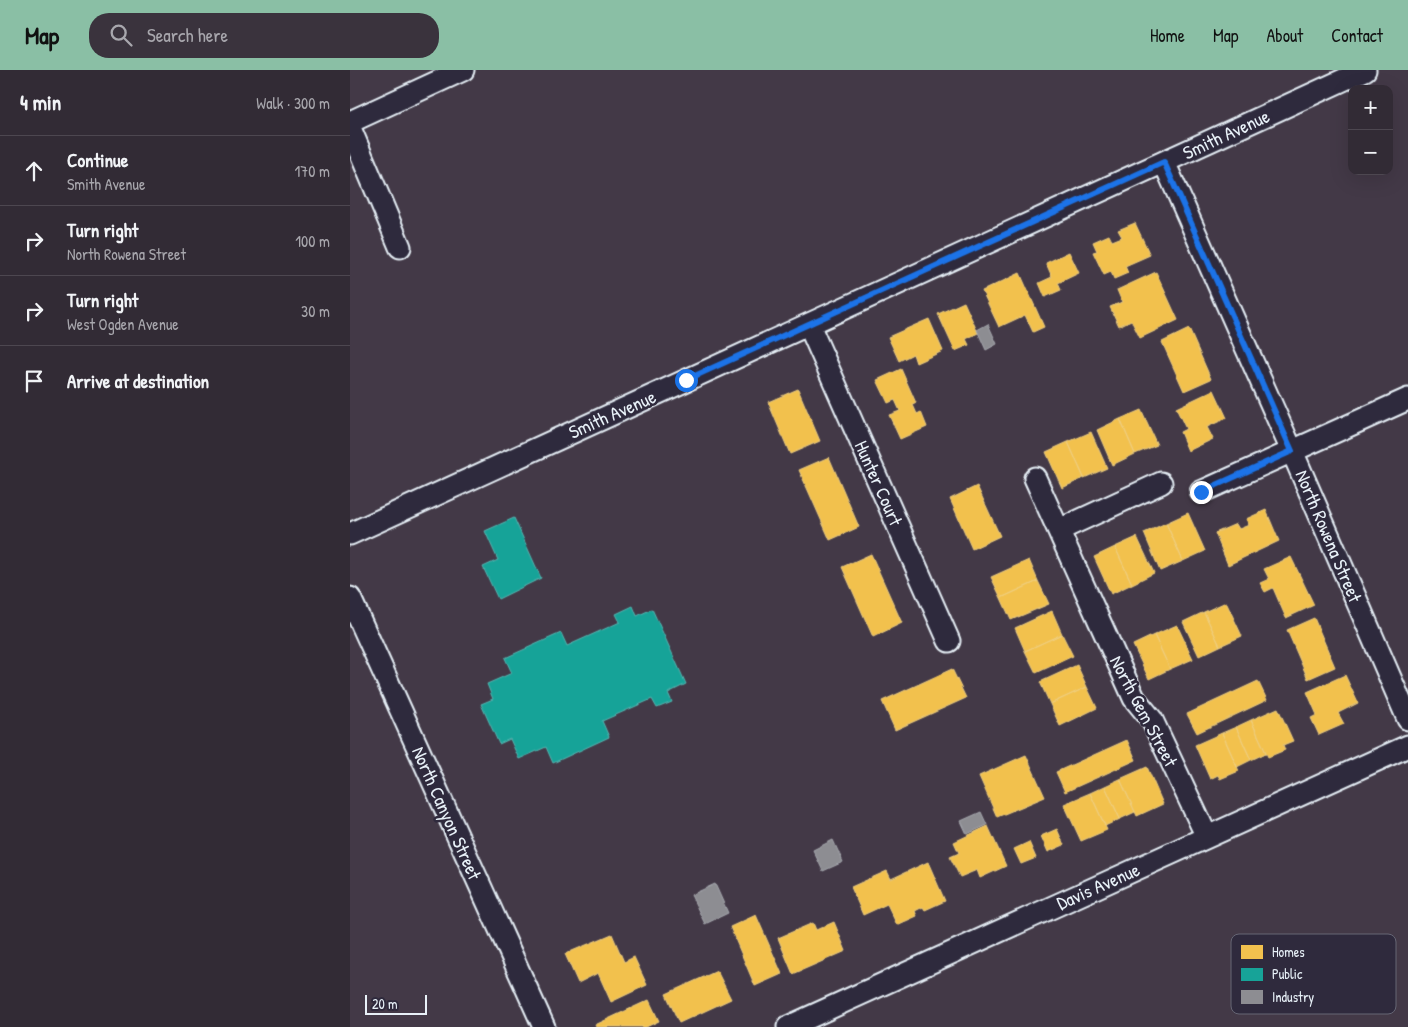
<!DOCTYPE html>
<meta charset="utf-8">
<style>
body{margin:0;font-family:"Patrick Hand",sans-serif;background:#3a333d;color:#f1f3f6}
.controls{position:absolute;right:15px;top:15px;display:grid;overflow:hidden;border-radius:10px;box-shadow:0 5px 20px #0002}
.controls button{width:45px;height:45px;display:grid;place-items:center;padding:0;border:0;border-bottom:1px solid #4d4750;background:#322b35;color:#f1f3f6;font:25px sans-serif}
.scale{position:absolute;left:15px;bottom:12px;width:62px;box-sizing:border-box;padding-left:5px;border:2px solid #e8f1f8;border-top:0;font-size:14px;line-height:18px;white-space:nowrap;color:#e8f1f8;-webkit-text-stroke:4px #2f2a3d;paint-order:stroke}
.stop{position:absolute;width:15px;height:15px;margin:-11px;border:4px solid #1a73e8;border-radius:50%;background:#fff}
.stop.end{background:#1a73e8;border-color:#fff;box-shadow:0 1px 5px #0008}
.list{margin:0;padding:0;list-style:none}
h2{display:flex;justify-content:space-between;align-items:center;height:65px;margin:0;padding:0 20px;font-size:21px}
h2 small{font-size:16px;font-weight:400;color:#a8a7ad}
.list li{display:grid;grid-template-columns:32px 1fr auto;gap:15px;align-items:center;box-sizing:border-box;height:70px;padding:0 20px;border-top:1px solid #4d4750}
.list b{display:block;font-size:19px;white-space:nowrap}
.list p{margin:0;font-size:16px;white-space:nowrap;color:#a8a7ad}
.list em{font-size:16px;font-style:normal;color:#a8a7ad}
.icon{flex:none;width:28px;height:28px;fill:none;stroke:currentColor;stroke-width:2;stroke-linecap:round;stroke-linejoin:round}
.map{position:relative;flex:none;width:1058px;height:957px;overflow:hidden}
header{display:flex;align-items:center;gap:30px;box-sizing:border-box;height:70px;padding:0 25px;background:#8abfa5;color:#111}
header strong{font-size:24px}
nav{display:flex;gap:28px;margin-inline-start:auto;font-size:18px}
.search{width:350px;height:45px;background:#3a333d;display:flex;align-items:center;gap:12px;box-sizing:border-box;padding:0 18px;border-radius:20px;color:#a8a7ad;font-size:19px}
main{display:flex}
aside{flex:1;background:#322b35}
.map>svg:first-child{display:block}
.homes{fill:#f2c14e;stroke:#efcf81}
.public{fill:#17a398;stroke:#56bab5}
.industry{fill:#8d8d92;stroke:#a8abb1}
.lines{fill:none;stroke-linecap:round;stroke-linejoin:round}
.minor-casing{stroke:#e8f1f8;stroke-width:25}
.minor{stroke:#2f2a3d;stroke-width:21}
.route{stroke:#1a73e8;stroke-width:6}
.labels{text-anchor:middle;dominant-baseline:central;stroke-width:5;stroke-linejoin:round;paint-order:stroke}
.street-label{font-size:19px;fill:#e8f1f8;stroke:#2f2a3d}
.key{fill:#2f2a3d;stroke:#666675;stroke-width:1}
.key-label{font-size:14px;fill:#e8f1f8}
</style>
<header>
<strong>Map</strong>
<div class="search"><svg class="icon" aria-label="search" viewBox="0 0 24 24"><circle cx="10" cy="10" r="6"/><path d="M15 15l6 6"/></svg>Search here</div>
<nav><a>Home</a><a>Map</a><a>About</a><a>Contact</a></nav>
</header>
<main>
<aside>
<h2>4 min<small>Walk · 300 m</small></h2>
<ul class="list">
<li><svg class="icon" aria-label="ahead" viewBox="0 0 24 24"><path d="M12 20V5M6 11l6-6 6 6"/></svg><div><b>Continue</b><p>Smith Avenue</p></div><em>170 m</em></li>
<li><svg class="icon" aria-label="right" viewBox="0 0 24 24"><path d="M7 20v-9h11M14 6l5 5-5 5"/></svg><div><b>Turn right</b><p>North Rowena Street</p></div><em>100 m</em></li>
<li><svg class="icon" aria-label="right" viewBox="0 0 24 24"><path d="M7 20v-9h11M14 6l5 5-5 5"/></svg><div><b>Turn right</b><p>West Ogden Avenue</p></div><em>30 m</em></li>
<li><svg class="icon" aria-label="arrive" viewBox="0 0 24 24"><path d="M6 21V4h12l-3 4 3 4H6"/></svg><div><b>Arrive at destination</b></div></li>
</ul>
</aside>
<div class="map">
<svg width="1058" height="957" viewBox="0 0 1058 957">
<rect width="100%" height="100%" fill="#433947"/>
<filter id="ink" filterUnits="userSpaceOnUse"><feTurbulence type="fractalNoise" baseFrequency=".02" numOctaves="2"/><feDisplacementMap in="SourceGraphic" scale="10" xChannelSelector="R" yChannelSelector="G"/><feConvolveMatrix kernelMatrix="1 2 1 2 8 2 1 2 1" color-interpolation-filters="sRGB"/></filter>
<g filter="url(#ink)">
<path class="homes" d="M785 153 800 185 775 196 778 203 764 209 761 202 754 205 743 182 747 181 743 172 759 165 762 171 772 167 768 160Z
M719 182 729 203 708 213 711 220 695 227 689 213 702 207 696 193Z
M806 202 828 250 790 268 781 250 769 256 760 237 772 232 767 220Z
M670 203 694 257 683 262 675 245 649 257 632 221Z
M614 232 628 263 616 269 619 275 605 281 588 244Z
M579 249 593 281 566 293 563 284 549 291 538 267Z
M839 259 861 309 834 321 812 272Z
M551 299 566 333 563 335 567 344 571 342 577 357 550 369 539 345 550 341 545 330 538 333 527 310Z
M448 319 470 371 440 384 418 332Z
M864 320 877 348 857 357 863 369 838 381 830 362 836 359 826 338Z
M791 340 807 375 785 384 770 349Z
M770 349 785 384 762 395 747 360Z
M741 362 757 398 734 408 718 372Z
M718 372 734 408 712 418 696 382Z
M479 387 509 457 480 470 449 400Z
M627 416 650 466 622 479 600 429Z
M916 440 929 471 878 495 865 463 886 454 889 459 899 455 896 449Z
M838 443 855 481 833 491 816 453Z
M816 453 833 491 810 501 794 463Z
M787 467 804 503 782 514 765 477Z
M765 477 782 514 761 524 744 487Z
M521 484 552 553 523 567 492 497Z
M941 487 964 535 936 548 923 518 915 522 910 513 919 509 914 499Z
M679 490 688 511 651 528 641 507Z
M688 511 699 534 661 550 651 528Z
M876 532 892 566 870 576 854 542Z
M702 541 712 564 675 581 665 558Z
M854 542 870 576 849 586 833 552Z
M964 548 985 597 958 609 937 560Z
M827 555 843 589 820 599 804 565Z
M712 564 723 586 686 603 675 581Z
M804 565 820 599 799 609 783 575Z
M727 595 737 617 700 634 690 612Z
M602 599 616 628 545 660 532 631Z
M995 605 1008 633 988 643 994 654 969 665 961 648 967 645 957 622Z
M908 611 917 630 847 663 837 644Z
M737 617 747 638 710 656 700 634Z
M928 638 943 671 933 675 935 680 918 687 901 650Z
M901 650 916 683 901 690 886 657Z
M886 657 901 690 887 697 872 663Z
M872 663 889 701 870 709 868 705 860 709 845 675Z
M777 670 786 690 715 722 706 702Z
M676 685 695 727 647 747 629 706Z
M797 697 813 734 787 746 770 709Z
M770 709 785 742 770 749 755 716Z
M755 716 770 749 755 756 740 723Z
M740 723 757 760 731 771 714 734Z
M638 756 656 796 630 808 627 800 610 807 600 787 609 783 604 772Z
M707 759 714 775 698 782 691 766Z
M679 772 686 788 671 794 664 779Z
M578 792 595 831 575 840 573 837 565 841 567 846 547 855 537 834 513 845 501 817 537 801 541 809Z
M406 845 432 904 405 916 380 857Z
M484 852 496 881 443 904 428 868 463 853 466 860Z
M262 864 274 892 284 887 297 915 261 932 248 903 228 913 215 884Z
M367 901 381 929 329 953 316 924Z
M299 930 309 951 296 957H246L245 955Z"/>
<path class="public" d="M164 448 191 508 148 529 133 497 148 490 135 461Z
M283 536 287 546 302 539 336 614 318 623 322 632 307 638 302 629 252 651 259 667 203 693 196 677 169 689 160 669 149 674 131 634 143 629 137 614 162 603 155 588 211 563 217 576 270 552 266 544Z"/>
<path class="industry" d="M638 254 647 274 636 280 627 260Z
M631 742 637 755 617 764 611 751Z
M483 770 493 792 473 801 463 780Z
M365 814 378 843 355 854 341 825Z"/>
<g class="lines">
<g class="minor-casing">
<path id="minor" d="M0 52 113 0
M0 58 50 177
M814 92 942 381 1058 649
M459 255 599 571
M685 408 784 628 802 650 857 767
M851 422 1058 329
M709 460 811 413
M0 464 1015 0
M0 528 194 957
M438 957 1058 676"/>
</g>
<use href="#minor" class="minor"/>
</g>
</g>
<g class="lines" filter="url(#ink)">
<path class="route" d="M336 310 814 92 942 381 851 422"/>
</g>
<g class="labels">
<g class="street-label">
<text transform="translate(876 64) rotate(-25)">Smith Avenue</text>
<text transform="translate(262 344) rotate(-24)">Smith Avenue</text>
<text transform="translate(529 413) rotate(66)">Hunter Court</text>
<text transform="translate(979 466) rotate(67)">North Rowena Street</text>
<text transform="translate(794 641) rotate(62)">North Gem Street</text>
<text transform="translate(97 743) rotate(66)">North Canyon Street</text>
<text transform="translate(748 816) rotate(-24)">Davis Avenue</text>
</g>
</g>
<rect x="881" y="864" width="165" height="80" rx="8" class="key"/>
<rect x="891" y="875" width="22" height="14" fill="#f2c14e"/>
<rect x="891" y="898" width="22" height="13" fill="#17a398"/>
<rect x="891" y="920" width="22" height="14" fill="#8d8d92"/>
<g class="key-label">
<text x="922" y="887">Homes</text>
<text x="922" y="909">Public</text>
<text x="922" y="932">Industry</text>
</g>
</svg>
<div class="controls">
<button>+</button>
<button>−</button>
</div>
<div class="scale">20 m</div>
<div class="stop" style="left:336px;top:310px"></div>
<div class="stop end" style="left:851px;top:422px"></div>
</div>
</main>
